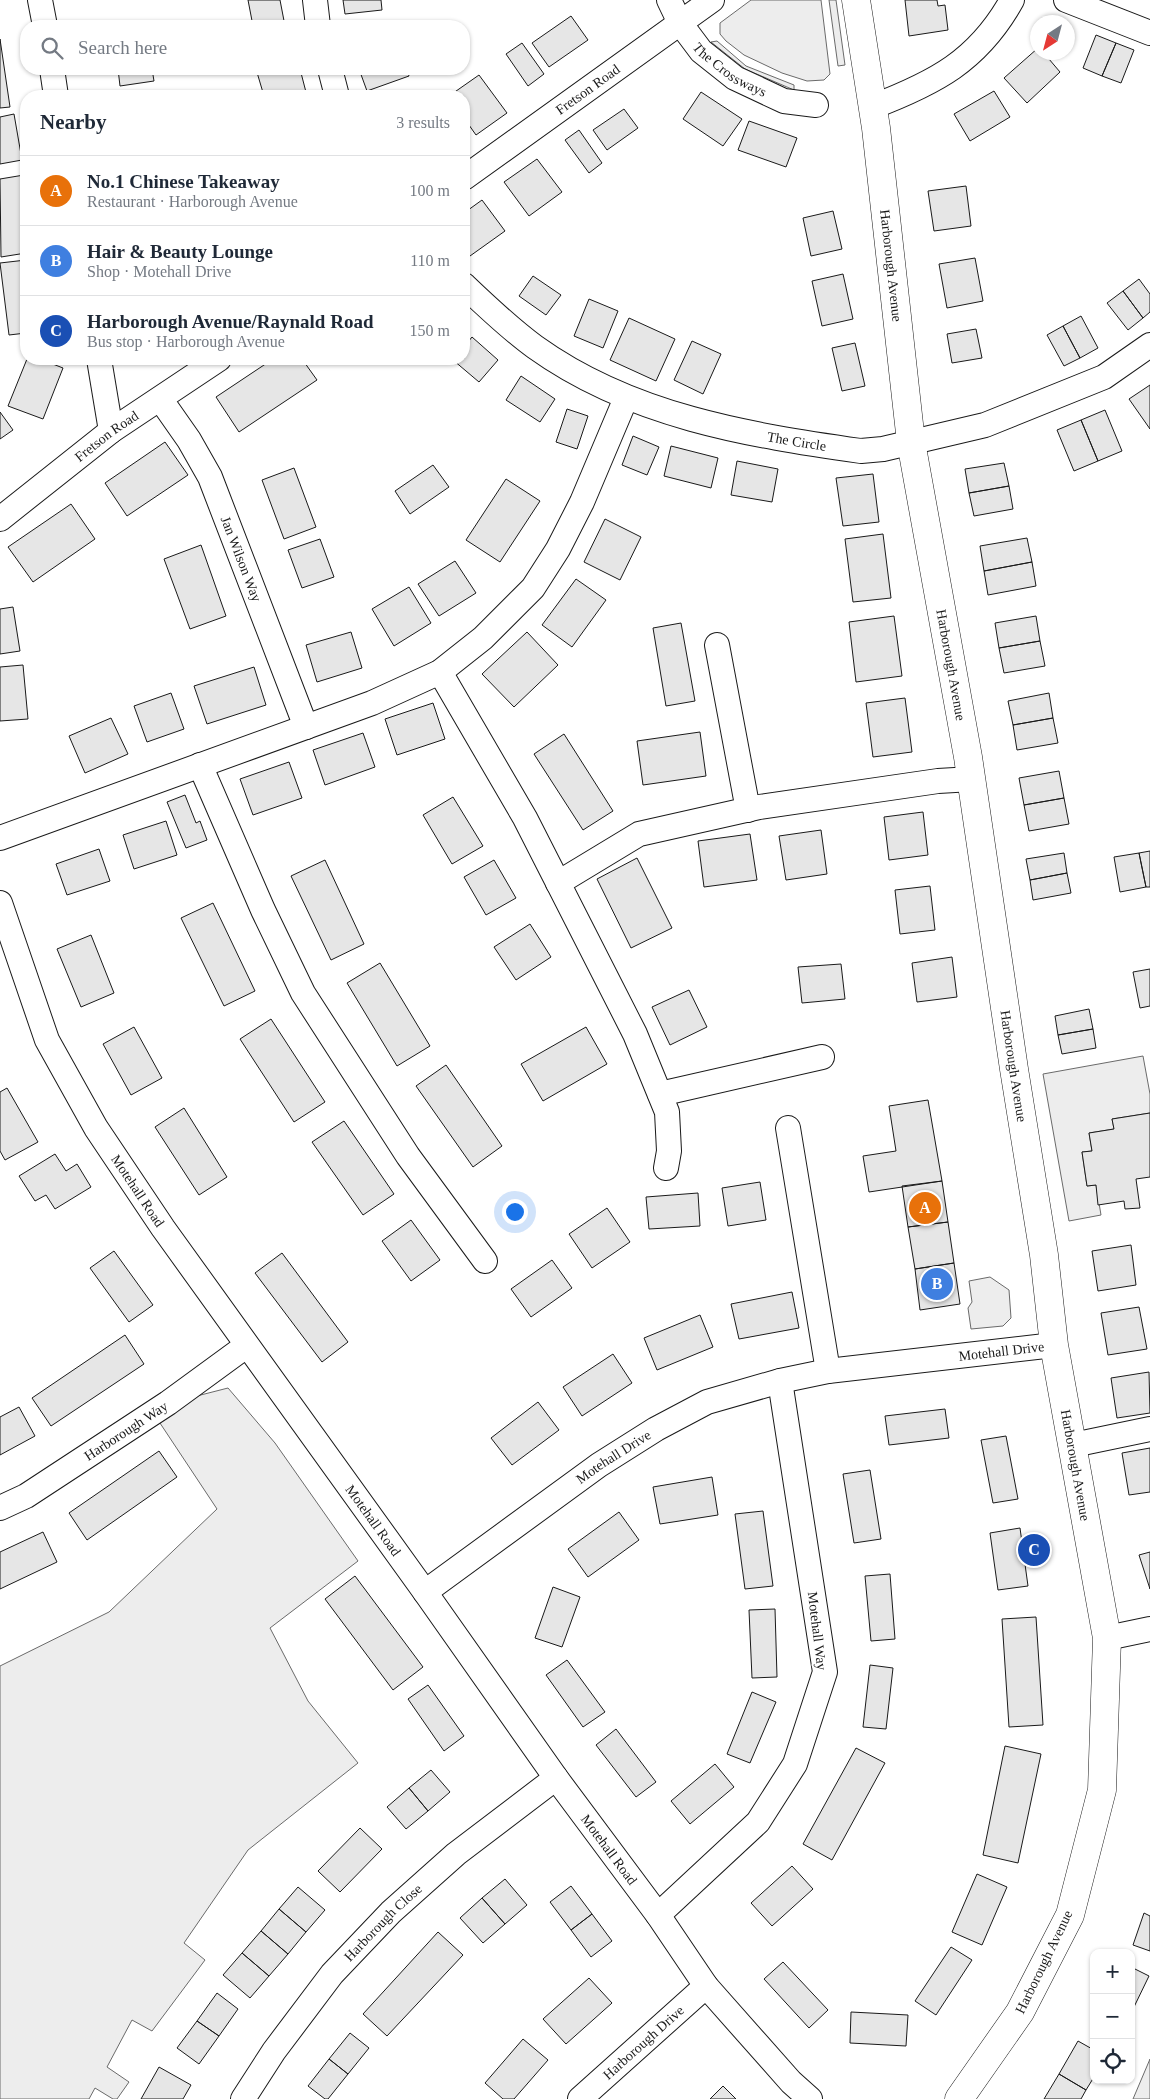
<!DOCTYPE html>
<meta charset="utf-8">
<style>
body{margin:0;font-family:Georgia,serif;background:#f2f2f3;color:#1f2937}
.controls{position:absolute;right:15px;bottom:15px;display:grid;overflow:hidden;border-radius:10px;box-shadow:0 1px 4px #0004}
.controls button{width:45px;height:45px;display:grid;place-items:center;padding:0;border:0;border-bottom:1px solid #e0e1e3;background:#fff;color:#1f2937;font:25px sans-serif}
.compass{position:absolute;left:1030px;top:15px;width:45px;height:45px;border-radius:50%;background:#fff;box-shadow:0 1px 4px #0004;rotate:216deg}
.you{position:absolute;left:514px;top:1211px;width:18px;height:18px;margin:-12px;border:4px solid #fff;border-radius:50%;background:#1a73e8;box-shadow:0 0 0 8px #1a73e833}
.badge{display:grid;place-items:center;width:32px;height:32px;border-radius:50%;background:#1a73e8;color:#fff;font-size:16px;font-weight:700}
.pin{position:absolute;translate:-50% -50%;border:2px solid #fff;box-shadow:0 1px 5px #0006}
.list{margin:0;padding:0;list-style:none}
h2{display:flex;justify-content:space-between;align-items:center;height:65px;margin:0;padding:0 20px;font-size:21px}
h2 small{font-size:16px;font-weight:400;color:#747a83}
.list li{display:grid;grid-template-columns:32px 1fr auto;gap:15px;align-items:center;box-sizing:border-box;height:70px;padding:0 20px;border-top:1px solid #e0e1e3}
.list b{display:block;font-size:19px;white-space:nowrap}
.list p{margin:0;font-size:16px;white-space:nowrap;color:#747a83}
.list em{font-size:16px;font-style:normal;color:#747a83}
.icon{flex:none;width:28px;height:28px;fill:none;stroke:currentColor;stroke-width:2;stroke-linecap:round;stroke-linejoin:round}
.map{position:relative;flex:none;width:1150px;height:2099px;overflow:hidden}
.search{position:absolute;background:#fff;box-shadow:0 1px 4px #0004;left:20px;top:20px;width:450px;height:55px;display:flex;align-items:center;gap:12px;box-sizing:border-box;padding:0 18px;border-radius:20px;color:#747a83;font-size:19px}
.panel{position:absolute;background:#fff;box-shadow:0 1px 4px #0004;left:20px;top:90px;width:450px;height:275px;border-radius:20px}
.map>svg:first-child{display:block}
.built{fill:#ededed;stroke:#6a6a6a}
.building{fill:#e6e6e6;stroke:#1a1a1a}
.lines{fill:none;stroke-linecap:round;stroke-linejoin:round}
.street-casing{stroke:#1a1a1a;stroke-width:26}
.secondary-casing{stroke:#1a1a1a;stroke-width:29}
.street{stroke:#fff;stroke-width:24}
.secondary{stroke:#fff;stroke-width:28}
.labels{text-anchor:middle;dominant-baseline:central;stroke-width:4;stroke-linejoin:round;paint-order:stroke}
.street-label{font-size:14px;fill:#1a1a1a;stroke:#fff}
</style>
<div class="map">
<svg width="1150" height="2099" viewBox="0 0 1150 2099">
<rect width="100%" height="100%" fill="#fff"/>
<path class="built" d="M751 0H821L830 74 824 80 807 81 782 73 744 55 726 41 720 34V23Z
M829 0H836L845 65 838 66Z
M717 41 746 66 794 85V90L745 69 711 42Z
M1143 1056 1150 1094V1113L1112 1119 1114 1129 1089 1133 1092 1151 1082 1152 1087 1186 1096 1185 1101 1215 1069 1221 1043 1074Z
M990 1277 1009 1290 1011 1318 1003 1326 971 1329 968 1308 972 1302 969 1281Z
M228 1388 275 1443 358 1561 270 1628 308 1701 358 1763 248 1850 184 1943 205 1960 152 2031 132 2020 107 2067 129 2082 117 2099H113L95 2088 89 2099H0V1666L109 1612 217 1509 150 1408Z
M1150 2059V2099H1133Z"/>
<path class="building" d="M248 0H280L285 26H253Z
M343 0H381L382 10 345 14Z
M905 0H937L938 6 945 5 948 30 909 36Z
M571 16 588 40 549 67 532 43Z
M1096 35 1116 43 1102 76 1083 68Z
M0 39 10 107 0 108Z
M522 43 544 74 528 86 506 54Z
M1116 43 1134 50 1121 83 1102 76Z
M1038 48V52H1043L1060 72 1027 103 1004 78Z
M118 69H152L154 81 120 86Z
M256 69H300L307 96H264Z
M359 69H407L409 76 367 91Z
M479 75 507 113 476 135 464 118V96H449Z
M994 91 1010 117 970 141 954 114Z
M155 92V96H118Z
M701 92 742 119 723 146 683 119Z
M624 109 638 128 607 150 593 130Z
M14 114 22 160 0 164V117Z
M749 121 797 138 786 167 738 150Z
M579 130 602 163 589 173 565 140Z
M537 159 562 192 529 216 504 182Z
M24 175 26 191V253L1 257 0 179Z
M966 186 971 226 934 231 928 191Z
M482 200 505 231 470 256 464 248V213Z
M833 211 842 249 811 256 803 218Z
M975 258 983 301 947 308 939 264Z
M26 260V333L9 335 0 263Z
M843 274 853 319 822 326 812 281Z
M533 276 561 295 546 315 519 296Z
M1139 279 1150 294V312L1143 318 1123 291Z
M1123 291 1143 318 1128 330 1107 303Z
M589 299 618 311 603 348 574 336Z
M1081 316 1098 348 1080 358 1063 326Z
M629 318 675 339 656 381 610 360Z
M1063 326 1080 358 1064 366 1047 335Z
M976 329 982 358 952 363 947 334Z
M472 337 498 360 479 382 453 360 464 359V347Z
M692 341 721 354 703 394 674 380Z
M855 343 865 386 842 391 832 348Z
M27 359H40L63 368 43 419 8 406Z
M273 359H302L317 380 239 432 216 397Z
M521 376 555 399 540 422 506 400Z
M1150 385V429L1129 399Z
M567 409 588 416 577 449 556 442Z
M1105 410 1122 451 1098 461 1081 420Z
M0 412 13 430 0 439Z
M1081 420 1098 461 1074 471 1057 430Z
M633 436 659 447 647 475 622 465Z
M165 442 188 475 127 516 105 483Z
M671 446 718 458 711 488 664 476Z
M737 461 778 469 772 502 731 495Z
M1004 463 1009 486 969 493 965 469Z
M433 465 449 487 410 514 395 491Z
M294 468 316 527 284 539 262 480Z
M873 474 879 522 843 526 836 478Z
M506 479 540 501 500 562 466 540Z
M1009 486 1013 509 974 516 969 493Z
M71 504 95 539 33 582 8 547Z
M605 519 641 537 620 580 584 562Z
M883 534 891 598 853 602 845 539Z
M1027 538 1032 562 984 571 980 546Z
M320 539 334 577 302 588 288 550Z
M201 545 226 616 190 629 164 559Z
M455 561 476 593 439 616 418 584Z
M1032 562 1036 586 988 595 984 571Z
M576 579 606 600 572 647 542 625Z
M409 587 431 623 394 646 372 609Z
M13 607 20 651 0 654V609Z
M894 616 902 676 856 682 849 622Z
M1036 616 1040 641 999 648 995 623Z
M681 623 695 701 666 706 653 628Z
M351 632 362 668 317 682 306 645Z
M527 632 558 665 514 707 482 674Z
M1040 641 1045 666 1004 673 999 648Z
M23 665 28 719 0 721V667Z
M254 667 266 705 207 724 194 686Z
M171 693 184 729 147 742 134 706Z
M1049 693 1053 718 1013 725 1008 701Z
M905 698 912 752 873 757 866 703Z
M433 703 445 739 397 755 385 719Z
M111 718 128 754 85 773 69 736Z
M1053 718 1058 743 1017 750 1013 725Z
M700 732 706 776 643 785 637 741Z
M363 733 375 767 325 785 313 750Z
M564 734 613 811 583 830 534 754Z
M289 762 302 798 253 815 240 779Z
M1059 771 1064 798 1024 805 1019 778Z
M185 795 196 823 200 821 207 840 186 848 167 802Z
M453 797 483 846 452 864 423 815Z
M1064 798 1069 824 1029 831 1024 805Z
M923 812 928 855 889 860 884 817Z
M166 821 177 855 134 869 123 835Z
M821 830 827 874 786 880 779 836Z
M750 834 757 880 704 887 698 841Z
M99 849 110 881 67 895 56 864Z
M1150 851V887H1146L1139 853Z
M1064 853 1067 873 1030 880 1026 859Z
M1139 853 1146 887 1120 892 1114 857Z
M637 858 672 928 631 948 597 879Z
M325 860 364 944 331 960 291 876Z
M494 860 516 898 486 915 464 877Z
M1067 873 1071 893 1033 900 1030 880Z
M930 886 935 930 900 934 895 890Z
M213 903 255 991 224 1006 181 918Z
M530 924 551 957 516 980 494 947Z
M91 935 114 993 81 1007 57 949Z
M952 957 957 997 917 1002 912 963Z
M380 963 430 1046 397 1066 347 983Z
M841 964 845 999 802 1003 798 967Z
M1150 969V1006L1140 1008 1133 972Z
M689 990 707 1027 670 1045 652 1007Z
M1089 1009 1093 1029 1058 1035 1055 1016Z
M271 1019 325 1102 294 1122 240 1039Z
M134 1027 162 1078 131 1095 103 1044Z
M586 1027 607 1064 543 1101 521 1064Z
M1093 1029 1096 1048 1062 1054 1058 1035Z
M446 1065 502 1146 473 1167 416 1086Z
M7 1088 38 1142 5 1160 0 1151V1092Z
M928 1100 942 1181 869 1192 863 1156 896 1151 889 1106Z
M184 1108 227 1177 199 1195 155 1127Z
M1150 1113V1177L1136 1179 1140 1208 1125 1209 1124 1201 1098 1205 1096 1185 1087 1186 1082 1152 1092 1151 1089 1133 1114 1129 1112 1119Z
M344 1121 394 1194 363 1215 312 1142Z
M55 1154 66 1171 77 1164 91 1187 55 1209 46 1195 35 1201 19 1176Z
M942 1181 948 1222 908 1227 902 1186Z
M760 1182 766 1220 728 1226 722 1188Z
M698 1193 700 1226 649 1229 646 1197Z
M607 1208 630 1242 592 1268 569 1234Z
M411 1220 440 1260 411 1281 382 1241Z
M948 1222 954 1263 915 1269 908 1227Z
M1131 1245 1136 1285 1098 1291 1092 1251Z
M114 1251 153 1305 129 1322 90 1268Z
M282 1253 348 1342 322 1362 255 1273Z
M552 1260 572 1288 531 1317 511 1289Z
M954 1263 960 1304 920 1310 915 1269Z
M792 1292 799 1328 739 1339 731 1304Z
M1139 1307 1147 1349 1108 1355 1101 1313Z
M700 1315 713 1347 657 1370 644 1338Z
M125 1335 144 1364 51 1426 32 1398Z
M613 1354 632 1383 582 1416 563 1387Z
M1149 1372 1150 1413 1117 1418 1111 1378Z
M538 1402 559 1430 512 1465 491 1438Z
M19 1407 35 1436 0 1455V1417Z
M945 1409 949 1438 889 1445 885 1416Z
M1006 1436 1018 1499 993 1503 981 1440Z
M1150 1448V1492L1129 1495 1122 1453Z
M159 1451 177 1477 87 1540 69 1513Z
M870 1470 881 1539 854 1543 843 1474Z
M712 1477 718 1515 660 1524 653 1487Z
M763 1511 773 1586 745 1589 735 1514Z
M619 1512 639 1540 588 1577 568 1549Z
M1020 1528 1028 1586 998 1590 990 1533Z
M43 1532 57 1562 0 1589V1552Z
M1150 1552V1589L1139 1555Z
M890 1574 895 1639 871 1641 865 1576Z
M355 1576 423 1667 393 1690 325 1599Z
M553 1587 580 1597 562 1647 535 1638Z
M775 1609 777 1677 752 1678 749 1610Z
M1036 1617 1043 1725 1009 1727 1002 1619Z
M567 1660 605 1712 583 1727 546 1675Z
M870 1665 893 1668 886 1729 863 1727Z
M428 1685 464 1736 444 1751 408 1699Z
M752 1692 776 1702 750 1763 727 1754Z
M616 1729 656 1782 636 1797 596 1745Z
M1005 1746 1041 1754 1018 1863 983 1855Z
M856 1748 885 1763 832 1860 803 1844Z
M715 1764 734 1787 690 1824 671 1801Z
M431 1770 450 1792 428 1811 409 1788Z
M409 1788 428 1811 406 1829 387 1807Z
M360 1828 382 1849 340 1892 318 1871Z
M792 1866 813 1889 772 1926 751 1903Z
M977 1874 1007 1887 982 1945 952 1932Z
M505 1879 527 1905 505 1924 482 1898Z
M571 1886 592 1914 571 1930 550 1902Z
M298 1887 325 1910 306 1932 279 1909Z
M482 1898 505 1924 483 1943 460 1918Z
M279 1909 306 1932 288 1954 261 1931Z
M1144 1913 1150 1916V1951L1133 1945Z
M592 1914 612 1941 591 1957 571 1930Z
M261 1931 288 1954 269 1976 242 1953Z
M438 1932 463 1955 387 2036 363 2014Z
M951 1947 972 1960 936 2015 915 2001Z
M242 1953 269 1976 250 1998 223 1975Z
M783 1962 828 2010 809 2028 764 1979Z
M1131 1967 1149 1976 1133 2009 1131 2008Z
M589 1978 612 2003 566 2044 543 2019Z
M217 1993 238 2009 219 2036 197 2021Z
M851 2012 908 2015 906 2046 850 2043Z
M197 2021 219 2036 199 2064 177 2048Z
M350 2033 369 2048 348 2074 329 2059Z
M523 2039 548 2060 514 2099H503L485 2083Z
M1078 2041 1094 2050V2077L1086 2090 1059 2074Z
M329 2059 348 2074 328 2099H325L308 2086Z
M159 2067 191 2085 183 2099H141Z
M1059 2074 1086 2090 1081 2099H1044Z
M723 2086 736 2099H710Z"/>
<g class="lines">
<g class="street-casing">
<g id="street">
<path d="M40 0 45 26"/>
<path d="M315 0 318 26"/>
<path id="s1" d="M669 0 680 23 701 51 735 78 784 101 816 105"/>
<path d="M1066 0 1150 33"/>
<path d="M52 69 56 96"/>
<path d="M330 69 337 96"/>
<path d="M872 107C935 83 978 61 1012 0"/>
<path id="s2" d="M464 178 712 0"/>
<path id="s3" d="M464 285C486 306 510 329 535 347 631 416 748 435 861 451L883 449 985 425 1104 377 1150 345"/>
<path d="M99 359 111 431"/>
<path id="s4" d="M161 400 189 440 210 477 306 727"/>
<path id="s5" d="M0 519 111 431 219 359"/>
<path d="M717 645 748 810"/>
<path d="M440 672 525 818 635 1034 667 1112 669 1151 666 1168"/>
<path d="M200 765 263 910 303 993 408 1156 485 1261"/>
<path d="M0 838 372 703 440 672 483 638 533 588 558 549 582 502 626 398"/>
<path d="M558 883 639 834 759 807 938 781 972 779"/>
<path id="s6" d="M0 903 47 1040 96 1128 163 1228 425 1592 556 1778 658 1915 706 1986 791 2082 810 2099"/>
<path d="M660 1094 822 1057"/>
<path d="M788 1128 828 1371"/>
<path d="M1073 1445 1150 1429"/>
<path id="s7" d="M0 1508 26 1496 168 1403 246 1346"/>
<path id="s8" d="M425 1592 599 1465 656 1429 707 1402 780 1381 828 1371 1054 1345"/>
<path d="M1107 1638 1150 1629"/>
<path d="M658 1915 758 1822 795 1764 825 1672 780 1381"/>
<path id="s9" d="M243 2099 274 2051 332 1974 391 1912 456 1854 556 1778"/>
<path id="s10" d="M580 2099 706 1986"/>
</g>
</g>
<g class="secondary-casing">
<g id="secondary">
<path id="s11" d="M856 0 876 128 911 442 968 757 1014 1069 1044 1255 1054 1345 1107 1638 1102 1790 1070 1915 1020 2012 959 2099"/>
</g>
</g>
<use href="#street" class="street"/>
<use href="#secondary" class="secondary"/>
</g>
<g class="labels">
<g class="street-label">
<text stroke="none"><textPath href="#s1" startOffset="95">The Crossways</textPath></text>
<text stroke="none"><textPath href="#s2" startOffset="152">Fretson Road</textPath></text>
<text stroke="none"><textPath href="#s11" startOffset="268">Harborough Avenue</textPath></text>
<text stroke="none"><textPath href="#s5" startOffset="135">Fretson Road</textPath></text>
<text stroke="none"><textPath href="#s3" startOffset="375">The Circle</textPath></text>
<text stroke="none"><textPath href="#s4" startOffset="179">Jan Wilson Way</textPath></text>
<text stroke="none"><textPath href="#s11" startOffset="672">Harborough Avenue</textPath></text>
<text stroke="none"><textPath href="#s11" startOffset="1078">Harborough Avenue</textPath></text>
<text stroke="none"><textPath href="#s6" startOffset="321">Motehall Road</textPath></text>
<text stroke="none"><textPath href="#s8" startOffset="640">Motehall Drive</textPath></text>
<text stroke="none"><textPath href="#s7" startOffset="148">Harborough Way</textPath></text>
<text stroke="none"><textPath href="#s8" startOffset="232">Motehall Drive</textPath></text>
<text stroke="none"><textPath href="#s11" startOffset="1482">Harborough Avenue</textPath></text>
<text stroke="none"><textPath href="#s6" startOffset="726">Motehall Road</textPath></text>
<text transform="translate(817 1631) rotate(83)">Motehall Way</text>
<text stroke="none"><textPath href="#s6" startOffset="1131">Motehall Road</textPath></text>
<text stroke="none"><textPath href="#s9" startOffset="226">Harborough Close</textPath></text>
<text transform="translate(1044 1962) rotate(-64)">Harborough Avenue</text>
<text stroke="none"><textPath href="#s10" startOffset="85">Harborough Drive</textPath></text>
</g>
</g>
</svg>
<div class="controls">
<button>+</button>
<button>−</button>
<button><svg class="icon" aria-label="locate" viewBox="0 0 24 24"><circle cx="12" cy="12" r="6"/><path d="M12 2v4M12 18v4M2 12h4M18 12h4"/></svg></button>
</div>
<svg class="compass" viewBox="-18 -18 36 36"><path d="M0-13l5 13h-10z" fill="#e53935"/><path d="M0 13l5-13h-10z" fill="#747a83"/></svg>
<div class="you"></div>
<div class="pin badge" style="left:925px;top:1208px;background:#e8710a">A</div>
<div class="pin badge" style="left:937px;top:1284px;background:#3f7fe0">B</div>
<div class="pin badge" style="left:1034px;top:1550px;background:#1a4fb4">C</div>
<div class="search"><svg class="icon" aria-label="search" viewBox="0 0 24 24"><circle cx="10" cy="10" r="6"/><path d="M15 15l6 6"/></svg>Search here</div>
<section class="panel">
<h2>Nearby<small>3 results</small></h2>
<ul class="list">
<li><span class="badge" style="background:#e8710a">A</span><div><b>No.1 Chinese Takeaway</b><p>Restaurant · Harborough Avenue</p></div><em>100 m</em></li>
<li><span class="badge" style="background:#3f7fe0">B</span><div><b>Hair &amp; Beauty Lounge</b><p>Shop · Motehall Drive</p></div><em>110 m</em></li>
<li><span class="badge" style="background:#1a4fb4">C</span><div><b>Harborough Avenue/Raynald Road</b><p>Bus stop · Harborough Avenue</p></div><em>150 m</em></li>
</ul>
</section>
</div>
